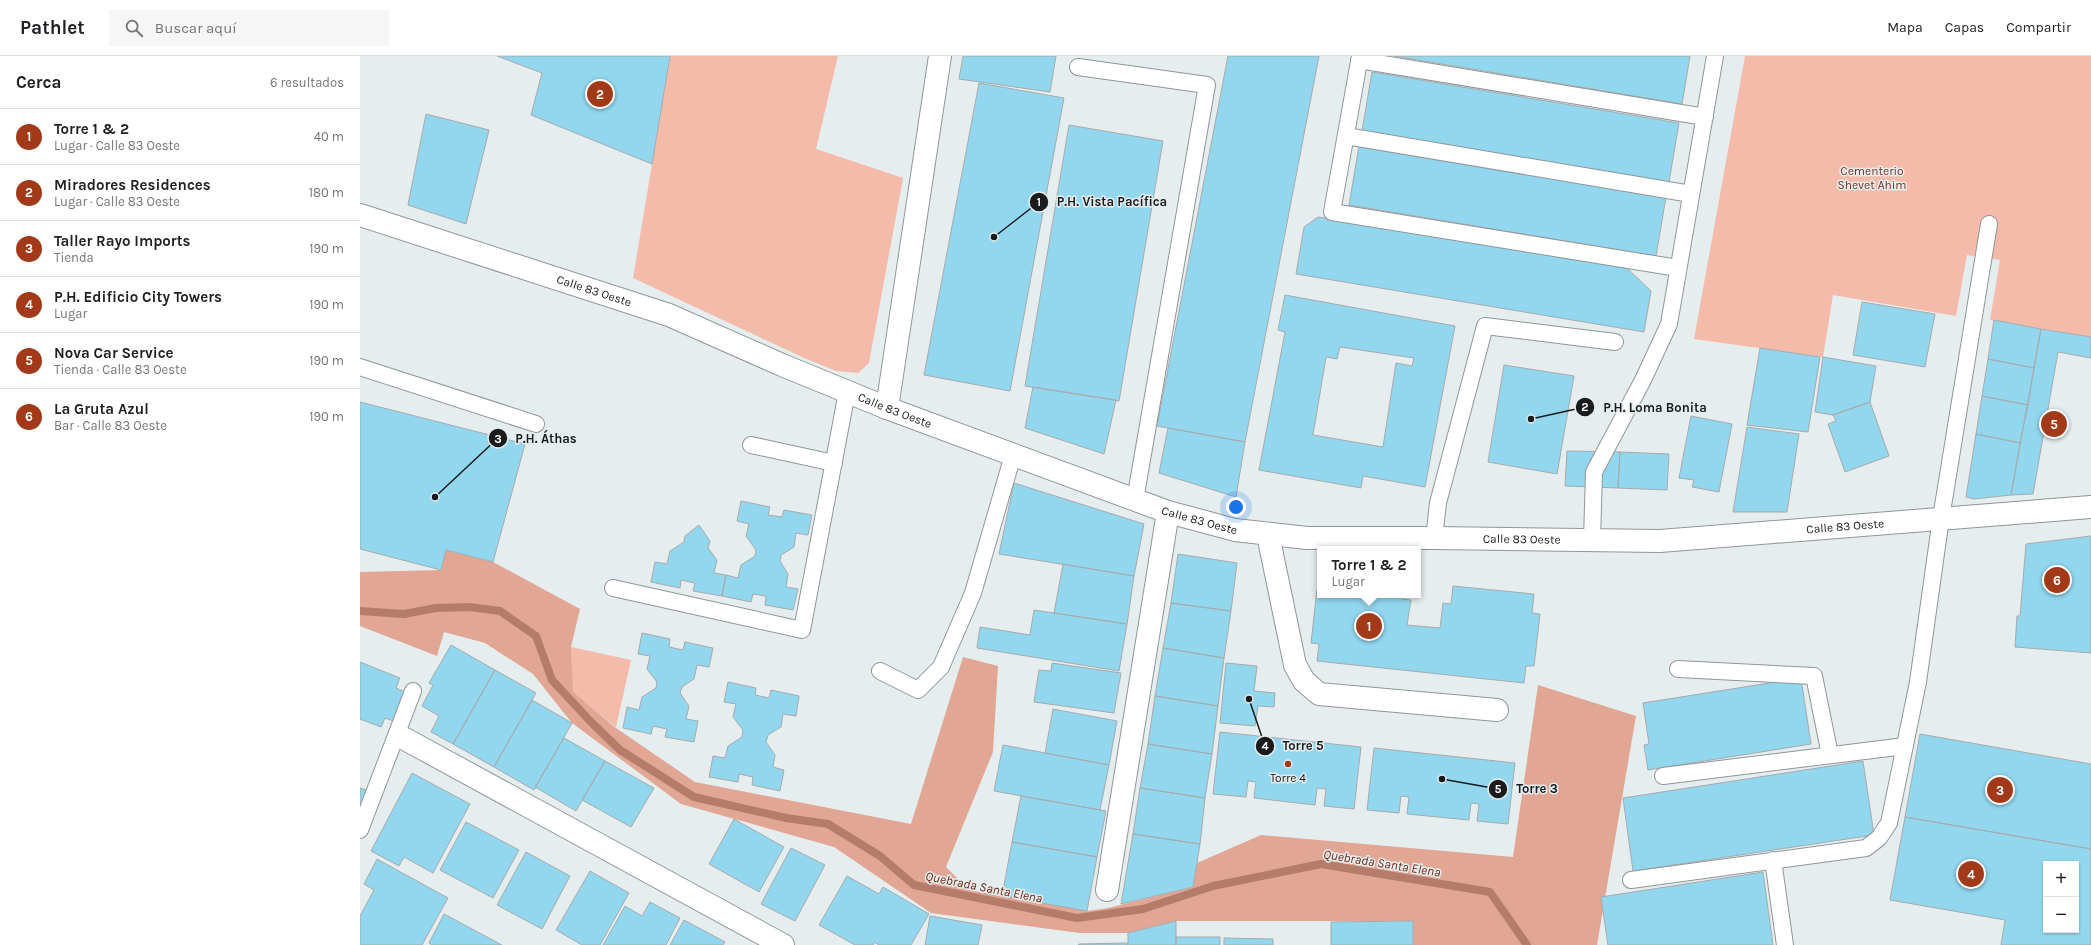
<!DOCTYPE html>
<html lang="es">
<meta charset="utf-8">
<style>
body{margin:0;font-family:Karla,sans-serif;background:#f6f6f6;color:#202124}
.controls{position:absolute;right:12px;bottom:12px;display:grid;overflow:hidden;border-radius:0px;box-shadow:0 1px 3px #0004}
.controls button{width:36px;height:36px;display:grid;place-items:center;padding:0;border:0;border-bottom:1px solid #e0e0e0;background:#fff;color:#202124;font:20px sans-serif}
.you{position:absolute;left:876px;top:451px;width:14px;height:14px;margin:-10px;border:3px solid #fff;border-radius:50%;background:#1a73e8;box-shadow:0 0 0 6px #1a73e833}
.badge{display:grid;place-items:center;width:26px;height:26px;border-radius:50%;background:#a23a1a;color:#fff;font-size:13px;font-weight:700}
.pin{position:absolute;translate:-50% -50%;border:2px solid #fff;box-shadow:0 1px 4px #0006}
.popup{position:absolute;left:957px;top:490px;width:104px;height:52px;box-sizing:border-box;display:grid;place-content:center;border-radius:0px;background:#fff;filter:drop-shadow(0 1px 3px #0005);font-size:13px;white-space:nowrap;color:#757577}
.popup b{font-size:15px;color:#202124}
.popup::after{content:'';position:absolute;left:50%;top:100%;margin-left:-8px;border:8px solid transparent;border-top-color:#fff}
.list{margin:0;padding:0;list-style:none}
h2{display:flex;justify-content:space-between;align-items:center;height:52px;margin:0;padding:0 16px;font-size:17px}
h2 small{font-size:13px;font-weight:400;color:#757577}
.list li{display:grid;grid-template-columns:26px 1fr auto;gap:12px;align-items:center;box-sizing:border-box;height:56px;padding:0 16px;border-top:1px solid #e0e0e0}
.list b{display:block;font-size:15px;white-space:nowrap}
.list p{margin:0;font-size:13px;white-space:nowrap;color:#757577}
.list em{font-size:13px;font-style:normal;color:#757577}
.icon{flex:none;width:22px;height:22px;fill:none;stroke:currentColor;stroke-width:2;stroke-linecap:round;stroke-linejoin:round}
.map{position:relative;flex:none;width:1731px;height:889px;overflow:hidden}
header{display:flex;align-items:center;gap:24px;box-sizing:border-box;height:56px;padding:0 20px;background:#fff;border-bottom:1px solid #e0e0e0}
header strong{font-size:19px}
nav{display:flex;gap:22px;margin-inline-start:auto;font-size:14px}
.search{width:280px;height:36px;background:#f6f6f6;display:flex;align-items:center;gap:10px;box-sizing:border-box;padding:0 14px;border-radius:0px;color:#757577;font-size:15px}
main{display:flex}
aside{flex:1;background:#fff}
.map>svg:first-child{display:block}
.green{fill:#f4bbaa}
.forest{fill:#e2a694}
.lines{fill:none;stroke-linecap:round;stroke-linejoin:round}
.stream{stroke:#b57c6c;stroke-width:8}
.building{fill:#92d7ee;stroke:#a5abad;fill-rule:evenodd}
.lane-casing{stroke:#909698;stroke-width:18}
.street-casing{stroke:#909698;stroke-width:24}
.secondary-casing{stroke:#909698;stroke-width:24}
.lane{stroke:#fff;stroke-width:16}
.street{stroke:#fff;stroke-width:22}
.secondary{stroke:#fff;stroke-width:22}
.poi-dot{fill:#a23a1a;stroke:#e6edef;stroke-width:1.5}
.labels{text-anchor:middle;dominant-baseline:central;stroke-width:3;stroke-linejoin:round;paint-order:stroke}
.park-label{font-size:12px;fill:#79311c;stroke:#e6edef}
.street-label{font-size:12px;fill:#191b1c;stroke:#e6edef}
.poi-label{font-size:12px;fill:#191b1c;stroke:#e6edef}
.water-label{font-size:13px;font-style:italic;fill:#6f2812;stroke:#e6edef}
.leader{fill:none;stroke:#191b1c;stroke-width:1.5}
.callout-dot{fill:#191b1c;stroke:#e6edef;stroke-width:1.5}
.mark-label{font-size:12px;text-anchor:middle;font-weight:bold;fill:#fff}
.callout-label{font-size:13px;text-anchor:middle;font-weight:bold;fill:#191b1c;stroke:#e6edef;stroke-width:3;stroke-linejoin:round;paint-order:stroke}
</style>
<header>
<strong>Pathlet</strong>
<div class="search"><svg class="icon" aria-label="search" viewBox="0 0 24 24"><circle cx="10" cy="10" r="6"/><path d="M15 15l6 6"/></svg>Buscar aquí</div>
<nav><a>Mapa</a><a>Capas</a><a>Compartir</a></nav>
</header>
<main>
<aside>
<h2>Cerca<small>6 resultados</small></h2>
<ul class="list">
<li><span class="badge">1</span><div><b>Torre 1 &amp; 2</b><p>Lugar · Calle 83 Oeste</p></div><em>40 m</em></li>
<li><span class="badge">2</span><div><b>Miradores Residences</b><p>Lugar · Calle 83 Oeste</p></div><em>180 m</em></li>
<li><span class="badge">3</span><div><b>Taller Rayo Imports</b><p>Tienda</p></div><em>190 m</em></li>
<li><span class="badge">4</span><div><b>P.H. Edificio City Towers</b><p>Lugar</p></div><em>190 m</em></li>
<li><span class="badge">5</span><div><b>Nova Car Service</b><p>Tienda · Calle 83 Oeste</p></div><em>190 m</em></li>
<li><span class="badge">6</span><div><b>La Gruta Azul</b><p>Bar · Calle 83 Oeste</p></div><em>190 m</em></li>
</ul>
</aside>
<div class="map">
<svg width="1731" height="889" viewBox="0 0 1731 889">
<rect width="100%" height="100%" fill="#e6edef"/>
<path class="green" d="M310 0H478L456 93 543 122 509 307 498 317 476 315 442 301 273 222Z
M1385 0H1731V281L1630 264 1640 204 1607 199 1596 260 1473 239 1463 301 1334 283Z
M211 591 271 604 256 671 212 636Z"/>
<path class="forest" d="M86 494 133 506 220 553 211 591 213 636 256 672 335 726 551 768 603 601 638 610 633 696 586 811 609 834 727 855 748 852 833 831 837 807 901 779 1153 801 1178 629 1276 660 1237 889H1053V865H816L768 877H720L571 857 474 791 321 748 212 667 173 618 125 587 84 576 77 600 0 570V516L81 514Z"/>
<g class="lines">
<path class="stream" d="M0 555 44 558 76 552 110 551 140 555 176 580 192 624 230 665 260 694 334 741 426 762 468 768 520 800 554 829 717 862 783 853 853 830 961 808 1130 836 1167 889"/>
</g>
<path class="building" d="M137 0H310L292 108 171 59 182 17Z
M603 0H696L690 36 599 23Z
M868 0H959L885 386 797 370Z
M1034 0H1330L1322 48Z
M1012 16 1319 67 1309 126 1002 75Z
M619 27 704 42 650 335 564 319Z
M66 58 129 74 106 168 48 149Z
M709 69 803 85 759 345 665 330Z
M999 90 1306 141 1296 200 989 149Z
M958 161 1267 212 1291 235 1284 276 936 218 944 171Z
M925 239 1095 270 1065 431 1003 420 1001 432 899 414 925 276 918 274ZM980 291 1054 302 1052 310 1036 307 1023 391 953 379 966 301 977 303Z
M1502 246 1575 258 1565 311 1493 299Z
M1634 264 1681 273 1674 312 1628 303Z
M1681 273 1731 281V302L1698 296 1673 438 1651 439Z
M1400 292 1460 301 1448 376 1387 369Z
M1463 301 1516 310 1510 346 1473 359 1455 356Z
M1628 303 1674 312 1668 349 1622 340Z
M1144 309 1214 320 1197 418 1128 406Z
M673 331 756 344 744 398 665 372Z
M1622 340 1668 349 1660 387 1616 378Z
M0 346 165 388 133 506 86 494 81 514 0 493Z
M1510 346 1529 400 1485 416 1468 368 1476 365 1473 359Z
M1331 360 1372 368 1359 436 1332 431 1334 424 1319 422Z
M1387 371 1439 378 1427 456H1373Z
M808 372 885 386 876 441 799 417Z
M1616 378 1660 387 1651 439 1614 443 1606 441Z
M1207 395 1260 396 1258 432 1205 430Z
M1260 396 1309 398 1307 434 1258 432Z
M654 427 784 468 774 520 639 498Z
M381 445 410 451 408 459 422 461 424 454 452 459 448 479 436 477 434 491 421 499 420 505 428 518 426 531 438 533 433 554 405 549 406 540 393 538 391 546 362 540 366 519 378 522 381 509 395 500 396 494 386 480 389 468 377 465Z
M339 469 350 485 348 492 357 504 354 517 366 519 362 540 333 535 335 527 321 524 320 532 291 526 295 506 307 508 310 495 324 486 325 480Z
M1731 480V597L1655 591 1657 560H1660L1666 488Z
M818 498 877 507 871 555 811 547Z
M703 508 774 520 767 568 694 557Z
M1093 530 1174 538 1172 557 1180 558 1174 610H1166L1164 627 957 605 959 588 951 587 957 534H960V539H1043V543L1051 544 1047 569 1080 572 1083 547 1091 548Z
M811 547 871 555 864 602 803 592Z
M674 554 767 568 759 615 617 592 620 571 670 579Z
M282 577 310 583 309 591 323 594 325 586 353 592 349 611 337 609 334 623 322 631 320 637 329 650 326 663 338 665 334 686 305 681 307 673 293 670 291 678 263 672 267 651 279 654 282 641 296 632 297 626 287 613 290 600 278 598Z
M91 589 135 614 93 688 71 676 79 660 62 650 73 629 69 627Z
M803 592 864 602 858 650 795 640Z
M0 606 40 622 36 632 45 636 33 665 25 662 21 671 0 663Z
M692 607 761 617 754 657 674 646 679 614 691 615Z
M866 607 897 610 894 635 915 637 914 651 898 650 895 670 860 667Z
M135 614 176 637 134 711 93 688Z
M1441 622 1451 688 1288 714 1284 689 1289 688 1283 647Z
M368 626 396 632 395 639 409 642 411 634 439 640 436 660 423 658 421 671 408 679 406 686 415 699 413 711 424 714 420 735 392 729 393 721 379 718 378 726 349 721 353 700 365 702 368 690 382 681 383 674 373 661 376 648 364 646Z
M795 640 858 650 852 698 788 688Z
M172 644 212 667 174 734 134 711Z
M693 653 757 665 749 709 685 697Z
M860 676 1001 691 994 753 964 750 966 733 957 732 955 749 894 742 896 726 888 725 886 741 853 738Z
M1560 678 1731 708V793L1545 761Z
M204 682 245 705 216 755 175 731Z
M788 688 852 698 845 742 780 732Z
M643 689 749 709 740 754 634 735Z
M1014 692 1155 707 1148 768 1117 765 1119 748 1111 747 1109 764 1047 758 1049 741 1041 740 1039 757 1007 754Z
M245 705 294 732 271 771 222 744Z
M1503 705 1514 779 1273 815 1263 742Z
M52 717 110 748 73 817 44 801 39 810 11 795Z
M0 732 6 734 0 751Z
M780 732 845 742 840 788 773 778Z
M661 740 746 755 737 801 652 786Z
M1545 761 1731 793V889H1641L1645 864 1530 844ZM1686 808H1716V874H1686Z
M374 763 424 791 399 836 349 808Z
M106 766 159 794 133 842 80 814Z
M773 778 840 788 833 831 761 848Z
M652 786 737 801 727 855 642 840Z
M431 792 465 809 435 865 401 848Z
M166 796 210 820 182 873 137 849Z
M17 803 88 842 62 889H0V860L14 834 4 828Z
M230 815 269 837 240 889H222L196 874Z
M1403 816 1413 889H1248L1241 841Z
M487 820 519 838 523 831 569 858 551 889H519L514 886 513 889H495L459 869Z
M290 846 320 862 306 889H243L265 850 282 860Z
M84 858 142 889H72L69 887Z
M570 860 622 869 618 889H565Z
M324 864 365 886 363 889H310Z
M816 865V889H768V877Z
M1053 865V889H971V866Z
M816 881H860V889H816Z
M864 882 913 883V889H864Z
M768 887V889H718L719 888Z"/>
<g class="lines">
<g class="lane-casing">
<path id="lane" d="M1000 0 972 156 1318 212
M999 4 1345 61
M718 11 847 29 775 444
M986 80 1331 138
M0 311 176 368
M391 389 474 407
M1074 482 1078 447 1125 270 1255 286
M1232 484 1234 416 1283 324 1309 268 1355 0
M253 532 442 574 487 336
M1318 613 1454 620 1470 699
M520 615 558 634 581 611 613 537 653 399
M1303 720 1545 690
M0 774 53 635
M1413 804 1425 889
M1271 824 1506 792 1519 782 1529 767 1558 626 1581 462 1629 168"/>
</g>
<g class="street-casing">
<path id="street" d="M527 352 580 0
M908 479 935 609 944 625 959 638 1137 654
M45 683 423 889
M747 834 808 456"/>
</g>
<g class="secondary-casing">
<g id="secondary">
<path id="s1" d="M0 159 309 259 422 309 527 352 808 456 875 474 947 482H1074L1300 485 1731 451"/>
</g>
</g>
<use href="#lane" class="lane"/>
<use href="#street" class="street"/>
<use href="#secondary" class="secondary"/>
</g>
<circle class="poi-dot" cx="928" cy="708" r="4"/>
<g class="labels">
<g class="park-label">
<text x="1512" y="115">Cementerio<tspan x="1512" dy="14">Shevet Ahim</tspan></text>
</g>
<g class="street-label">
<text stroke="none"><textPath href="#s1" startOffset="246">Calle 83 Oeste</textPath></text>
<text stroke="none"><textPath href="#s1" startOffset="570">Calle 83 Oeste</textPath></text>
<text stroke="none"><textPath href="#s1" startOffset="894">Calle 83 Oeste</textPath></text>
<text stroke="none"><textPath href="#s1" startOffset="1542">Calle 83 Oeste</textPath></text>
<text stroke="none"><textPath href="#s1" startOffset="1218">Calle 83 Oeste</textPath></text>
</g>
<g class="poi-label">
<text x="928" y="722">Torre 4</text>
</g>
<g class="water-label">
<text transform="translate(1022 807) rotate(9)">Quebrada Santa Elena</text>
<text transform="translate(624 831) rotate(11)">Quebrada Santa Elena</text>
</g>
</g>
<path class="leader" d="M634 181L679 146M1171 363L1225 351M75 441L138 382M889 643L905 690M1082 723L1138 733"/>
<g class="callout-dot">
<circle cx="634" cy="181" r="4"/>
<circle cx="1171" cy="363" r="4"/>
<circle cx="75" cy="441" r="4"/>
<circle cx="889" cy="643" r="4"/>
<circle cx="1082" cy="723" r="4"/>
<circle cx="679" cy="146" r="10"/>
<circle cx="1225" cy="351" r="10"/>
<circle cx="138" cy="382" r="10"/>
<circle cx="905" cy="690" r="10"/>
<circle cx="1138" cy="733" r="10"/>
</g>
<g class="mark-label">
<text x="679" y="150">1</text>
<text x="1225" y="355">2</text>
<text x="138" y="387">3</text>
<text x="905" y="694">4</text>
<text x="1138" y="737">5</text>
</g>
<g class="callout-label">
<text x="752" y="150">P.H. Vista Pacífica</text>
<text x="1295" y="356">P.H. Loma Bonita</text>
<text x="186" y="387">P.H. Áthas</text>
<text x="943" y="694">Torre 5</text>
<text x="1177" y="737">Torre 3</text>
</g>
</svg>
<div class="controls">
<button>+</button>
<button>−</button>
</div>
<div class="you"></div>
<div class="pin badge" style="left:1009px;top:570px">1</div>
<div class="popup"><b>Torre 1 &amp; 2</b>Lugar</div>
<div class="pin badge" style="left:240px;top:38px">2</div>
<div class="pin badge" style="left:1640px;top:734px">3</div>
<div class="pin badge" style="left:1611px;top:818px">4</div>
<div class="pin badge" style="left:1694px;top:368px">5</div>
<div class="pin badge" style="left:1697px;top:524px">6</div>
</div>
</main>
